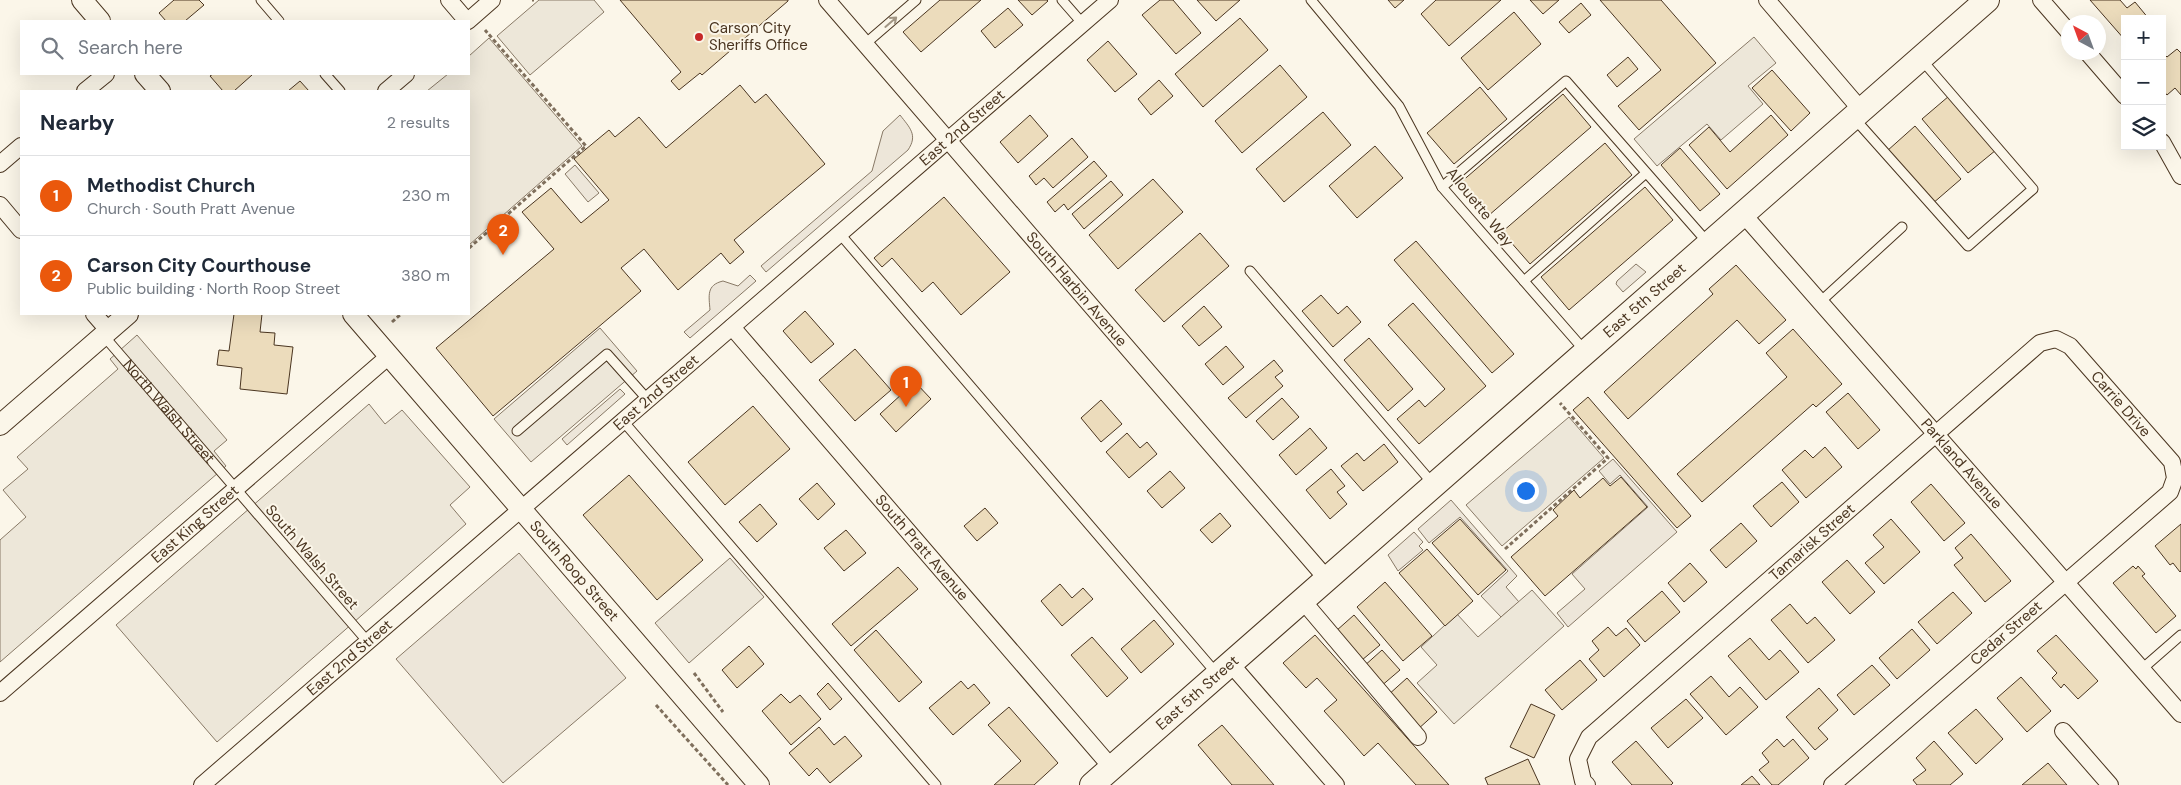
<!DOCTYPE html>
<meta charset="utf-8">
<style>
body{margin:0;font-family:"DM Sans",sans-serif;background:#f6f6f7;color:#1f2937}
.controls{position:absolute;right:15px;top:15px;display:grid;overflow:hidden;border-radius:0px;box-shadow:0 5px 20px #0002}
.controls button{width:45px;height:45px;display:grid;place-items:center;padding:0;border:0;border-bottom:1px solid #e0e1e3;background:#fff;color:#1f2937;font:25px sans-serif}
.compass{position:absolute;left:2061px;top:15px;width:45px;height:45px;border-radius:50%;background:#fff;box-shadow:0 5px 20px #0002;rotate:319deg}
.you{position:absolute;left:1525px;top:490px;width:18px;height:18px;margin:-12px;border:4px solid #fff;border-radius:50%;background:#1a73e8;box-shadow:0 0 0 8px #1a73e833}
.badge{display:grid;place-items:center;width:32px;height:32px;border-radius:50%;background:#ea580c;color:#fff;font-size:16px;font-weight:700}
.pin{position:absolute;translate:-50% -41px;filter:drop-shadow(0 1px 2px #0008)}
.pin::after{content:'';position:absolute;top:26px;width:18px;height:15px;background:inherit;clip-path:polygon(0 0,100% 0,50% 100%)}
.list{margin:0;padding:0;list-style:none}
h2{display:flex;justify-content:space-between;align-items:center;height:65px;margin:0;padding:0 20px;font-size:21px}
h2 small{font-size:16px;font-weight:400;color:#747a83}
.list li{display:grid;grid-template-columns:32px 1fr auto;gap:15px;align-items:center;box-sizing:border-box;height:80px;padding:0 20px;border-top:1px solid #e0e1e3}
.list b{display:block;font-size:19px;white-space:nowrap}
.list p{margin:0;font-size:16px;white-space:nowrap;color:#747a83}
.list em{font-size:16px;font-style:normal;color:#747a83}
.icon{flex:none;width:28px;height:28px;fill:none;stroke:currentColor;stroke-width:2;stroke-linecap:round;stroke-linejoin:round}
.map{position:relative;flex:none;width:2181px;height:785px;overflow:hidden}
.search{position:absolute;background:#fff;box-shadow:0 5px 20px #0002;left:20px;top:20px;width:450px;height:55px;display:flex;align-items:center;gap:12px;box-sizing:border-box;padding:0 18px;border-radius:0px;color:#747a83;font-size:19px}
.panel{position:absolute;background:#fff;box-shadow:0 5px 20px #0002;left:20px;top:90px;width:450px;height:225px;border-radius:0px}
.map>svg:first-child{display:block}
.green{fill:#ede6d9;stroke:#887966}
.parking{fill:#ede7d9;stroke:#887966}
.building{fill:#ecdcbc;stroke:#4a3520}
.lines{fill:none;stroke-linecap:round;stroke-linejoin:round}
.service-casing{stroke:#4a3520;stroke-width:11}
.minor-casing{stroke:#4a3520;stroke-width:18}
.tertiary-casing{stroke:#4a3520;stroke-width:22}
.secondary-casing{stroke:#4a3520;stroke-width:26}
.path{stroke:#7f6f5c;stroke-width:3;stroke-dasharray:4 2.5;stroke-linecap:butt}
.service{stroke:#fbf6e9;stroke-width:9}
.minor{stroke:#fbf6e9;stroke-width:16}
.tertiary{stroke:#fbf6e9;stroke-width:20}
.secondary{stroke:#fbf6e9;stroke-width:24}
.oneway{stroke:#a29684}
.poi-dot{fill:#c62828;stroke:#fbf6e9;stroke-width:2}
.labels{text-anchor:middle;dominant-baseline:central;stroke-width:4;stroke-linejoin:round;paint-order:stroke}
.poi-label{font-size:15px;fill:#4a3520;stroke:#fbf6e9;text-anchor:start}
.street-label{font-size:15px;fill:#4a3520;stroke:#fbf6e9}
</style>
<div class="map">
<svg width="2181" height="785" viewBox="0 0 2181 785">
<rect width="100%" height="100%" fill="#fbf6e9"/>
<path class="green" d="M900 115C910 128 918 135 908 150L766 272 761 266 872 171 883 131Z
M575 165 599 193 588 202 565 174Z
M1636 264 1646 272 1623 292 1616 284 1617 281Z
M750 275 756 281 690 338 684 332 710 310C709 296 706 285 723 281L738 286Z
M620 389 625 394 567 445 562 439Z
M1613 459 1677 532 1568 627 1557 613 1585 589 1572 574 1648 507 1620 475 1610 484 1599 471Z
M1451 500 1517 576 1506 587 1519 602 1501 617 1481 596 1508 571 1460 517 1429 543 1418 529Z
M1414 532 1423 542 1419 546 1423 550 1398 571 1388 555Z
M519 553 626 678 503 783 396 659Z"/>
<path class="parking" d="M539 0H594L604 12 530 75 497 36Z
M1754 37 1776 63 1748 86 1763 104 1721 140 1707 124 1657 166 1634 139Z
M489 38 582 146 469 245V91H427L448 74H469V56Z
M600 328 637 371 531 462 494 419Z
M137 335 227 440 214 451 226 466 0 662V540L26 517 3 490 28 469 17 457 118 369 110 359Z
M369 404 385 424 402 410 470 487 450 505 466 524 217 742 116 625Z
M1569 417 1604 458 1502 546 1466 505Z
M730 558 764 597 689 663 655 623Z
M1532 590 1564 626 1454 724 1417 683 1437 665 1421 647 1457 614 1478 637Z"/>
<path class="building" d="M174 0H199L204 5 185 21H166L159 13Z
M620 0H788V1L702 75 700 73 679 90 671 81 681 72Z
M940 0H981L921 52 903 32Z
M1018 0H1047L1048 1 1032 15Z
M1160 0H1173L1201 33 1176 54 1142 15Z
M1197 0H1240L1216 21Z
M1388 0H1404L1395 8Z
M1436 0H1501L1449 46 1421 14Z
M1530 0H1559L1543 14Z
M1600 0H1661L1716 63 1639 130 1618 106 1661 70Z
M2090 0H2120L2127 8 2135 2 2149 19H2125V40Z
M1581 3 1591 15 1569 33 1559 22Z
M1008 8 1023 25 995 48 981 31Z
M1514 12 1541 44 1488 90 1461 58Z
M1240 18 1268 50 1203 107 1175 74Z
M1108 41 1137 74 1115 92 1087 60Z
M2177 49 2181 53V95L2175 88 2167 95 2162 89V52L2167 57Z
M1628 57 1638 69 1617 87 1607 75Z
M1280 65 1307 97 1242 153 1215 121Z
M1772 70 1810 113 1791 131 1752 88Z
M213 74H251L252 75 234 91H223L210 76Z
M1159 80 1173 96 1151 115 1138 99Z
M300 81 309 91H288Z
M740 85 755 103 766 94 825 164 734 240 744 252 730 264 721 253 678 290 644 249 621 268 641 291 493 416 436 348 554 249 522 212 551 188 581 223 609 200 574 159 609 130 615 137 639 117 666 148Z
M1480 87 1507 119 1454 164 1427 133Z
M1563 94 1591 127 1488 216 1460 183Z
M1949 96 1996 150 1968 173 1922 119Z
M1323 112 1351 145 1284 202 1256 169Z
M1030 115 1048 136 1018 163 1000 142Z
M1771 115 1788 135 1727 189 1689 145 1709 127 1730 152Z
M1915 126 1961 179 1932 204 1887 151Z
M1072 138 1088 157 1053 188 1044 178 1036 185 1029 176Z
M1605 143 1632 175 1530 264 1502 232Z
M1375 146 1403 178 1357 218 1329 186Z
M1680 148 1720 194 1700 211 1661 165Z
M1094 161 1107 176 1068 210 1064 204 1055 212 1047 202Z
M1153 179 1183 212 1118 269 1089 235Z
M1111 181 1123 195 1084 229 1072 214Z
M1645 187 1673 220 1569 310 1541 277Z
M944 197 1010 272 961 315 933 282 922 292 892 258 882 267 874 258Z
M1200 233 1229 266 1164 322 1135 290Z
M1416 241 1514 354 1492 373 1394 260Z
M1736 265 1786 320 1759 344 1737 320 1628 419 1604 392 1713 294 1709 289Z
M1321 295 1338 314 1347 306 1361 322 1333 347 1302 311Z
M1413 303 1486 386 1419 444 1397 419 1419 400 1425 407 1445 389 1388 325Z
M1204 306 1222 327 1199 346 1182 326Z
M805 311 834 344 811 363 783 331Z
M234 314H262L260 332 275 333 274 345 293 347 287 394 240 389 242 368 217 365 219 350 229 351Z
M1793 329 1842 384 1816 407 1813 404 1702 502 1677 474 1787 377 1766 353Z
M1369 338 1413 389 1388 411 1344 360Z
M1226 346 1244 367 1223 385 1205 364Z
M855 349 891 390 855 421 819 380Z
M1274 360 1283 371 1275 377 1283 386 1246 418 1228 398Z
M915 382 931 399 896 432 880 414Z
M1848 393 1880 430 1858 449 1826 412Z
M1588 397 1691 516 1677 528 1573 410Z
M1282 398 1299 417 1273 440 1256 421Z
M1101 400 1122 424 1101 442 1081 418Z
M753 406 790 449 725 505 688 462Z
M1310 428 1327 448 1296 475 1279 455Z
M1127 433 1140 448 1147 442 1157 454 1129 478 1106 452Z
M1384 444 1398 462 1363 491 1341 466 1357 453 1364 461Z
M1825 447 1842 467 1806 498 1782 470 1805 450 1813 458Z
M1331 469 1345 486 1337 492 1347 504 1330 519 1306 490Z
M1170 471 1185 488 1162 508 1147 491Z
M629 475 703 560 657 600 583 515Z
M1621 477 1647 507 1545 596 1511 557 1558 516 1553 510 1574 490 1580 498 1603 478 1610 486Z
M1782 482 1799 502 1771 527 1753 506Z
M817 483 835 504 818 520 799 499Z
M1931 484 1965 523 1944 541 1911 502Z
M760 504 777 524 757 542 739 522Z
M985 508 998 523 977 541 964 526Z
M1220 513 1231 526 1212 543 1200 530Z
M1460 519 1506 570 1478 595 1432 543Z
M1891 519 1920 552 1884 584 1865 563 1884 547 1873 535Z
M1741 523 1757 541 1726 568 1710 550Z
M2181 524V571L2180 572 2173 563 2170 565 2155 546Z
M846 530 866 553 844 571 824 548Z
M1971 534 2011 581 1985 602 1954 565 1963 558 1955 548Z
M1427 549 1473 601 1445 626 1399 573Z
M1847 560 1875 592 1850 614 1822 582Z
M1690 563 1707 582 1684 602 1668 583Z
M2133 566 2136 569 2138 566 2145 574 2142 576 2176 616 2156 633 2113 583Z
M898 567 918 589 851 646 832 624Z
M1385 582 1432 636 1403 661 1357 607Z
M1060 584 1072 598 1083 588 1093 599 1062 626 1041 601Z
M1662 591 1680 612 1645 642 1627 621Z
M1953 592 1972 613 1937 644 1918 622Z
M1790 604 1807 624 1815 617 1835 640 1808 663 1771 620Z
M1354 615 1380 645 1362 660 1336 631Z
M1154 620 1174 644 1141 673 1121 649Z
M1608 627 1616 636 1626 628 1640 645 1604 677 1589 659 1599 650 1592 641Z
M1912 629 1930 650 1897 679 1879 658Z
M876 630 922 682 899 702 854 650Z
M1315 635 1449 785H1416L1378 743 1364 756 1343 732 1324 711 1337 700 1317 678 1306 688 1283 663Z
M2056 635 2098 681 2078 699 2064 684 2061 688 2052 678 2057 673 2037 651Z
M1092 637 1128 678 1107 697 1071 655Z
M1750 638 1769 660 1780 650 1799 672 1766 700 1728 656Z
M749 646 764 664 737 688 722 670Z
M1382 650 1400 670 1380 687 1363 667Z
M1580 660 1597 680 1562 710 1545 690Z
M1872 665 1890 685 1854 715 1837 695Z
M1711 676 1729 697 1740 687 1758 707 1726 735 1690 694Z
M2021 677 2051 711 2027 732 1997 698Z
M1407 678 1437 712 1417 730 1387 696Z
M961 681 968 689 974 684 990 703 953 735 929 708Z
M828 683 842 699 830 710 817 694Z
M1819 688 1838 710 1818 728 1828 739 1815 750 1786 717Z
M781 694 790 703 800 695 821 719 791 745 762 711Z
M1686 699 1703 718 1668 748 1651 728Z
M1531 704 1555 715 1534 758 1510 747Z
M1009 707 1058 763 1034 785H994L1021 761 988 725Z
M1976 709 2003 739 1976 764 1948 733Z
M1222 725 1274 785H1232L1198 745Z
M819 727 834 745 845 736 862 756 830 783 817 768 809 776 789 753Z
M1777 739 1784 747 1793 739 1809 758 1778 785H1772L1759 770 1769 762 1762 753Z
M1636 741 1673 783 1671 785H1632L1612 762Z
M1934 741 1963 774 1950 785H1917L1913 780 1926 770 1916 758Z
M1528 759 1540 785H1488L1485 778Z
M2048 763 2067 785H2022Z
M1752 776 1760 785H1741Z"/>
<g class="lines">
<g class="service-casing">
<g id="service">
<path d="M261 0 279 21"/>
<path d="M1062 0 1083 24"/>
<path d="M1311 0 1399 106 1442 187 1585 351"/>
<path d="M865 44 916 0"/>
<path d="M325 74 340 91"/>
<path d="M1854 118 1968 246 2033 189 1921 59"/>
<path d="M1442 187 1566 81 1709 244"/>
<path d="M840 234 1217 674"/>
<path d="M1250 271 1434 485"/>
<path d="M1524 281 1646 173"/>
<path d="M1820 302 1902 227"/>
<path id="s1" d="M103 335 368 642"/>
<path d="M623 421 936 785"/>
<path d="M517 431 607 354 648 400"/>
<path d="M2142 669 2181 635"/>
</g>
</g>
<g class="minor-casing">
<g id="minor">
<path d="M449 0 467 21"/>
<path id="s2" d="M827 0 1327 579"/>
<path d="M1767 0 1862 111"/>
<path d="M2041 0 2068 31"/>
<path d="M468 21 492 0"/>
<path d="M2087 52 2125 96"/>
<path d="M85 91 106 74"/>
<path d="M386 91 406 74"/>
<path d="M2162 142 2181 176"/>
<path d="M0 164 21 146"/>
<path d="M0 205 21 230"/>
<path id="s3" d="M1743 214 2181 714"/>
<path d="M94 314 108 330"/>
<path id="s4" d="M732 327 1112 768"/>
<path d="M1303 601 1418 737"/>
<path d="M1230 663 1336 785"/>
<path id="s5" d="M0 693 389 356"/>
<path d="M2063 731 2110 785"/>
<path id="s6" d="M202 785 1110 0"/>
<path id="s7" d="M1587 785 1583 781 1578 759 1589 737 2040 343 2056 339 2070 346 2172 462 2175 478 2170 492 1832 785"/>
</g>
</g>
<g class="tertiary-casing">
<g id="tertiary">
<path d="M82 0 100 21"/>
<path d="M145 74 160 91"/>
<path id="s8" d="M353 314 759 785"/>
<path d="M0 425 128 314"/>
</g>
</g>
<g class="secondary-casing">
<g id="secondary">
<path id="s9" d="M1092 785 1987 0"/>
</g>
</g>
<path class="path" d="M532 0H534
M469 248 586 146 485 30
M392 322 401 314
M1505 549 1608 458 1560 403
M694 673 723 712
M656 705 728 785"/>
<use href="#service" class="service"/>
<use href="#minor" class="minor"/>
<use href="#tertiary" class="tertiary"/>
<use href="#secondary" class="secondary"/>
</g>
<defs><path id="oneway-shaft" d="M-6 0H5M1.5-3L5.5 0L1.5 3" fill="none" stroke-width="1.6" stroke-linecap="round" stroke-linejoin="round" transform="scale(1.25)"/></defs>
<use class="oneway" href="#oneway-shaft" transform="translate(891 22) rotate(-41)"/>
<circle class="poi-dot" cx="699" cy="37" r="5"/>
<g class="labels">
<g class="poi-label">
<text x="709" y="28">Carson City<tspan x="709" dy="17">Sheriffs Office</tspan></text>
</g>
<g class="street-label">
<text stroke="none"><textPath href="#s6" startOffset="1005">East 2nd Street</textPath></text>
<text transform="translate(1480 207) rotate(51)">Allouette Way</text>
<text stroke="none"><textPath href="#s2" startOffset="382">South Harbin Avenue</textPath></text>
<text stroke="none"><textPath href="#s9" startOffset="735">East 5th Street</textPath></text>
<text stroke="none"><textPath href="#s6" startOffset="600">East 2nd Street</textPath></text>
<text stroke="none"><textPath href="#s7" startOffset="761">Carrie Drive</textPath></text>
<text stroke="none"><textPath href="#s1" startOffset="101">North Walsh Street</textPath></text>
<text stroke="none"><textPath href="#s3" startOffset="332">Parkland Avenue</textPath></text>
<text stroke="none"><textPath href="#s5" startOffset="258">East King Street</textPath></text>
<text stroke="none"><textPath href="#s7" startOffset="349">Tamarisk Street</textPath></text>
<text stroke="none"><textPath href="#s4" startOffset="291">South Pratt Avenue</textPath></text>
<text transform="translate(312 557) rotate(49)">South Walsh Street</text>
<text stroke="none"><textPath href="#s8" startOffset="339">South Roop Street</textPath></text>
<text transform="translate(2006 633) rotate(-41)">Cedar Street</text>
<text stroke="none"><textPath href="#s6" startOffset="195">East 2nd Street</textPath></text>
<text stroke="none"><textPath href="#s9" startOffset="140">East 5th Street</textPath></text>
</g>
</g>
</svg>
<div class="controls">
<button>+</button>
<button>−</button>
<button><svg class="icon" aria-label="layers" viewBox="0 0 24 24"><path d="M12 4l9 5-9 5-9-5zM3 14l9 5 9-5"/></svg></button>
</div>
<svg class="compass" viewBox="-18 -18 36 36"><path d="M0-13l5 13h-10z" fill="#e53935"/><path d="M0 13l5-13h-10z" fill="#747a83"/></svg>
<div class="you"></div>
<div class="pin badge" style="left:906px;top:407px">1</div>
<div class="pin badge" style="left:503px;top:255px">2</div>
<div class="search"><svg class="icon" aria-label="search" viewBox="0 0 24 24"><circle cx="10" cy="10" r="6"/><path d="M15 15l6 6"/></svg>Search here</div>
<section class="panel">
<h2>Nearby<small>2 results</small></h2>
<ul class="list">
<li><span class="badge">1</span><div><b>Methodist Church</b><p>Church · South Pratt Avenue</p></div><em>230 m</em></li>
<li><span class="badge">2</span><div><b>Carson City Courthouse</b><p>Public building · North Roop Street</p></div><em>380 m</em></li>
</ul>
</section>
</div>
